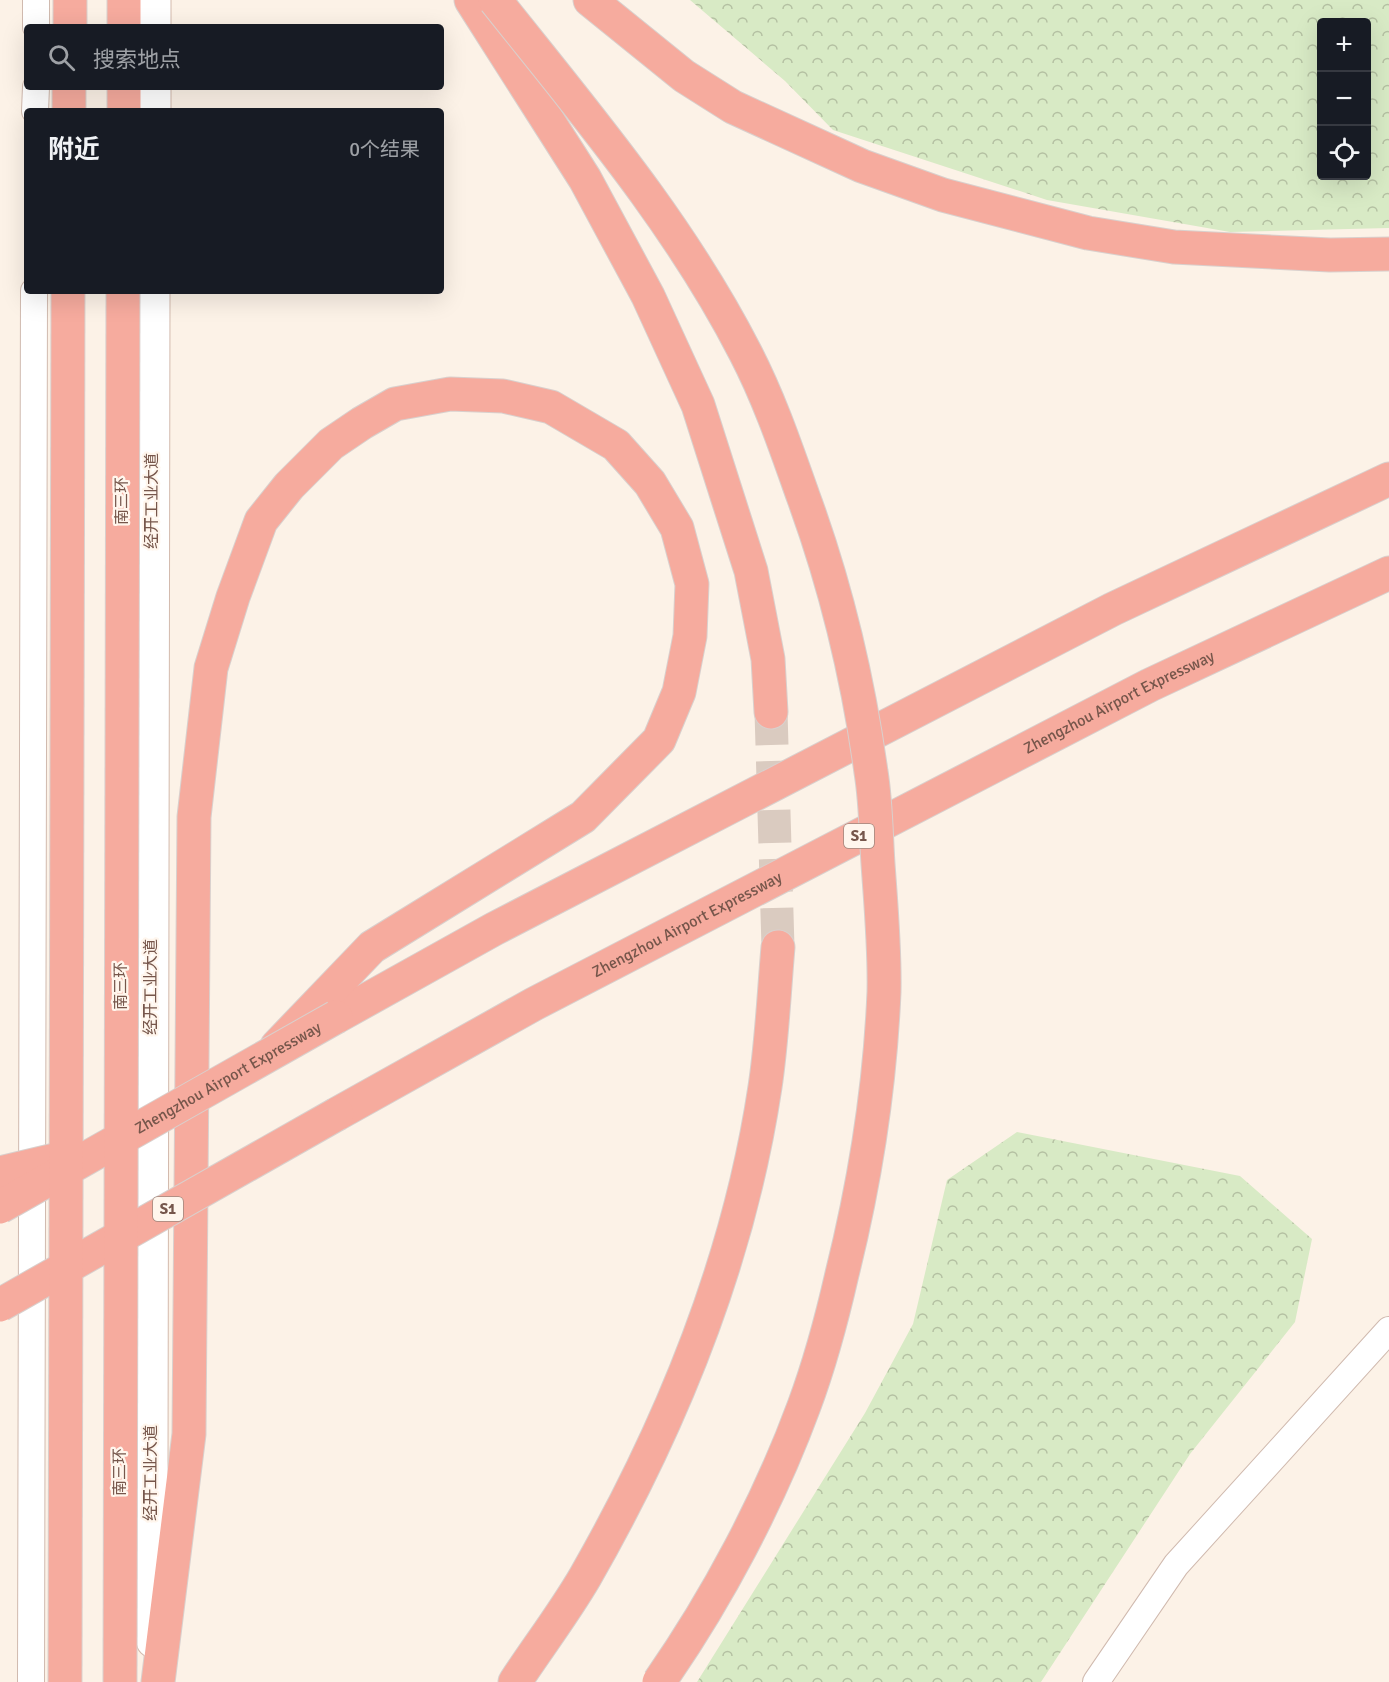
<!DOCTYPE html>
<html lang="zh">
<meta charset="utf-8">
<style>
body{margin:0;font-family:Signika,"Noto Sans SC",sans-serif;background:#242831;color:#f1f3f6}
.controls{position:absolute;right:18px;top:18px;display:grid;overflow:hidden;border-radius:6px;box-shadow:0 6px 24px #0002}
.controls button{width:54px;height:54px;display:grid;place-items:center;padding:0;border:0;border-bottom:2px solid #363941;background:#171b24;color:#f1f3f6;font:30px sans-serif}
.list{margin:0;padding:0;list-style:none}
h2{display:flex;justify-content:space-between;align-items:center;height:78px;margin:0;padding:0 24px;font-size:26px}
h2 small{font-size:20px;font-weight:400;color:#9ea1a6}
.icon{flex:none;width:33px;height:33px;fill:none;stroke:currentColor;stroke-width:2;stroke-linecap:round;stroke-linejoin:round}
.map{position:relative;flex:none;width:1389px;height:1682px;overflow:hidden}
.search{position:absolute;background:#171b24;box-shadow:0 6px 24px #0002;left:24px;top:24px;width:420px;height:66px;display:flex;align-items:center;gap:15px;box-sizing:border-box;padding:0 21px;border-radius:6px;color:#9ea1a6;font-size:22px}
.panel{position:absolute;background:#171b24;box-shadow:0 6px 24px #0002;left:24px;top:108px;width:420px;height:186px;border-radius:6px}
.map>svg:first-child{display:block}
.park{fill:url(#park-crowns);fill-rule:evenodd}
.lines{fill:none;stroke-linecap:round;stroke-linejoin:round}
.highway-tunnel{stroke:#dacbc0;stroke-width:33;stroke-dasharray:33 16;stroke-linecap:butt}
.street-casing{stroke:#d0baaf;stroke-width:28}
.secondary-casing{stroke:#d3baad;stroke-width:35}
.highway-casing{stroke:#d9d0cd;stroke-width:35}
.street{stroke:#fff;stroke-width:26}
.secondary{stroke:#fff;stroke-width:33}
.highway{stroke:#f6ab9e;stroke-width:33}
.highway-bridge-casing{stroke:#d9d0cd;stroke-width:35;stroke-linecap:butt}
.highway-bridge{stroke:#f6ab9e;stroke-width:33}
.labels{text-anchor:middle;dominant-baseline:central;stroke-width:4.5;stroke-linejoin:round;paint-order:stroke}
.shield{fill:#fff6ed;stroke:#9f867c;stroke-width:1.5}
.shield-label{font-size:15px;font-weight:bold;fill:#76564b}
.street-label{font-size:16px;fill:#76564b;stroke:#fff6ed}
</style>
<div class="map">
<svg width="1389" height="1682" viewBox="0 0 1389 1682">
<defs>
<pattern id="park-crowns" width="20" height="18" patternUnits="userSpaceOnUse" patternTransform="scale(1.5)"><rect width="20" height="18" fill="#d8eac5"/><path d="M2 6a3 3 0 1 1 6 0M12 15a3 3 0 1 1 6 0" fill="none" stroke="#b4c0a2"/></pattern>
</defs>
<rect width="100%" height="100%" fill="#fcf2e7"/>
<path class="park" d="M690 0H1389V228L1230 232 1047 200 833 130 785 81ZM1322 22H1366V176H1322Z
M1017 1132 1240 1176 1312 1239 1295 1322 1190 1454 1041 1682H697L865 1413 913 1324 947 1180Z"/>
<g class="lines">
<path class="highway-tunnel" d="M771 712 778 947"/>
<g class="street-casing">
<path id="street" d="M36 27V0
M35 111 36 87
M31 1682 34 291
M1096 1682 1176 1565 1389 1330"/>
</g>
<g class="secondary-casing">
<path id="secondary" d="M154 27V0
M154 111V87
M153 1641 151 1470 153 291"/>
</g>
<g class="highway-casing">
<g id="highway">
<path d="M471 0 585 179 648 296 698 405 751 571 768 659 771 712"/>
<path d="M590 0 684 76 733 107 862 166 943 195 1088 233 1174 247 1330 255 1389 254"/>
<path d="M70 27V0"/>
<path d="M124 27V0"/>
<path d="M69 111V87"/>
<path d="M124 111V87"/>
<path d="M336 1017 494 929 1113 609 1389 479"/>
<path id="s1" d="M337 1114 534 1004 1150 685 1389 573"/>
<path d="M158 1682 189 1434 194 817 211 668 233 597 261 521 289 486 331 444 362 423 395 404 450 394 503 396 551 407 616 445 650 483 677 528 692 584 690 636 679 692 659 740 583 817 372 947 277 1046"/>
<path d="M515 1682C538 1647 564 1613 585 1577 672 1425 739 1260 765 1087 772 1041 774 993 778 947"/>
</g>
</g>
<use href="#street" class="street"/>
<use href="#secondary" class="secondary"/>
<use href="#highway" class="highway"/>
<g class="highway-bridge-casing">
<g id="highway-bridge">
<path d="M495 0C584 112 679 223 745 352 769 398 786 448 803 496 836 586 858 678 871 772 876 802 876 834 878 864 881 906 885 950 884 992 880 1087 865 1182 842 1274 832 1318 820 1363 804 1406 769 1501 717 1599 659 1682"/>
<path d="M0 1173 63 1158"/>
<path id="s2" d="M0 1207 336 1017"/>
<path d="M0 1305 337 1114"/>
<path d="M65 1682 68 291"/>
<path d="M120 1682 123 291"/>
</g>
</g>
<use href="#highway-bridge" class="highway-bridge"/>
</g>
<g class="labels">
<g class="shield">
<rect x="844" y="824" width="30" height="24" rx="4.5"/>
<rect x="153" y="1197" width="30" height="24" rx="4.5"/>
</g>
<g class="shield-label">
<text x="859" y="836">S1</text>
<text x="168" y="1209">S1</text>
</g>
<g class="street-label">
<text transform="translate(122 501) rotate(-90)">南三环</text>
<text transform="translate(152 501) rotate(-90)">经开工业大道</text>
<text stroke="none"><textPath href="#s1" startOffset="884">Zhengzhou Airport Expressway</textPath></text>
<text stroke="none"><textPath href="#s1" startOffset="398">Zhengzhou Airport Expressway</textPath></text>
<text transform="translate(121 986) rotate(-90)">南三环</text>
<text transform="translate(151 987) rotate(-90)">经开工业大道</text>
<text stroke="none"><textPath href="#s2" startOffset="262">Zhengzhou Airport Expressway</textPath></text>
<text transform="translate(120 1472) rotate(-90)">南三环</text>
<text transform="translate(151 1473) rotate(-90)">经开工业大道</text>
</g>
</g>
</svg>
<div class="controls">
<button>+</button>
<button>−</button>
<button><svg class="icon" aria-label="locate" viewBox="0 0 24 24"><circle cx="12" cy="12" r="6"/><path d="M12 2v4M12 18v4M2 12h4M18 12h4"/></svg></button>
</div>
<div class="search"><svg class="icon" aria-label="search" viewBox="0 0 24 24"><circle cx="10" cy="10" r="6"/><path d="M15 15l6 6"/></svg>搜索地点</div>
<section class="panel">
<h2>附近<small>0个结果</small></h2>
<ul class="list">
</ul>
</section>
</div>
